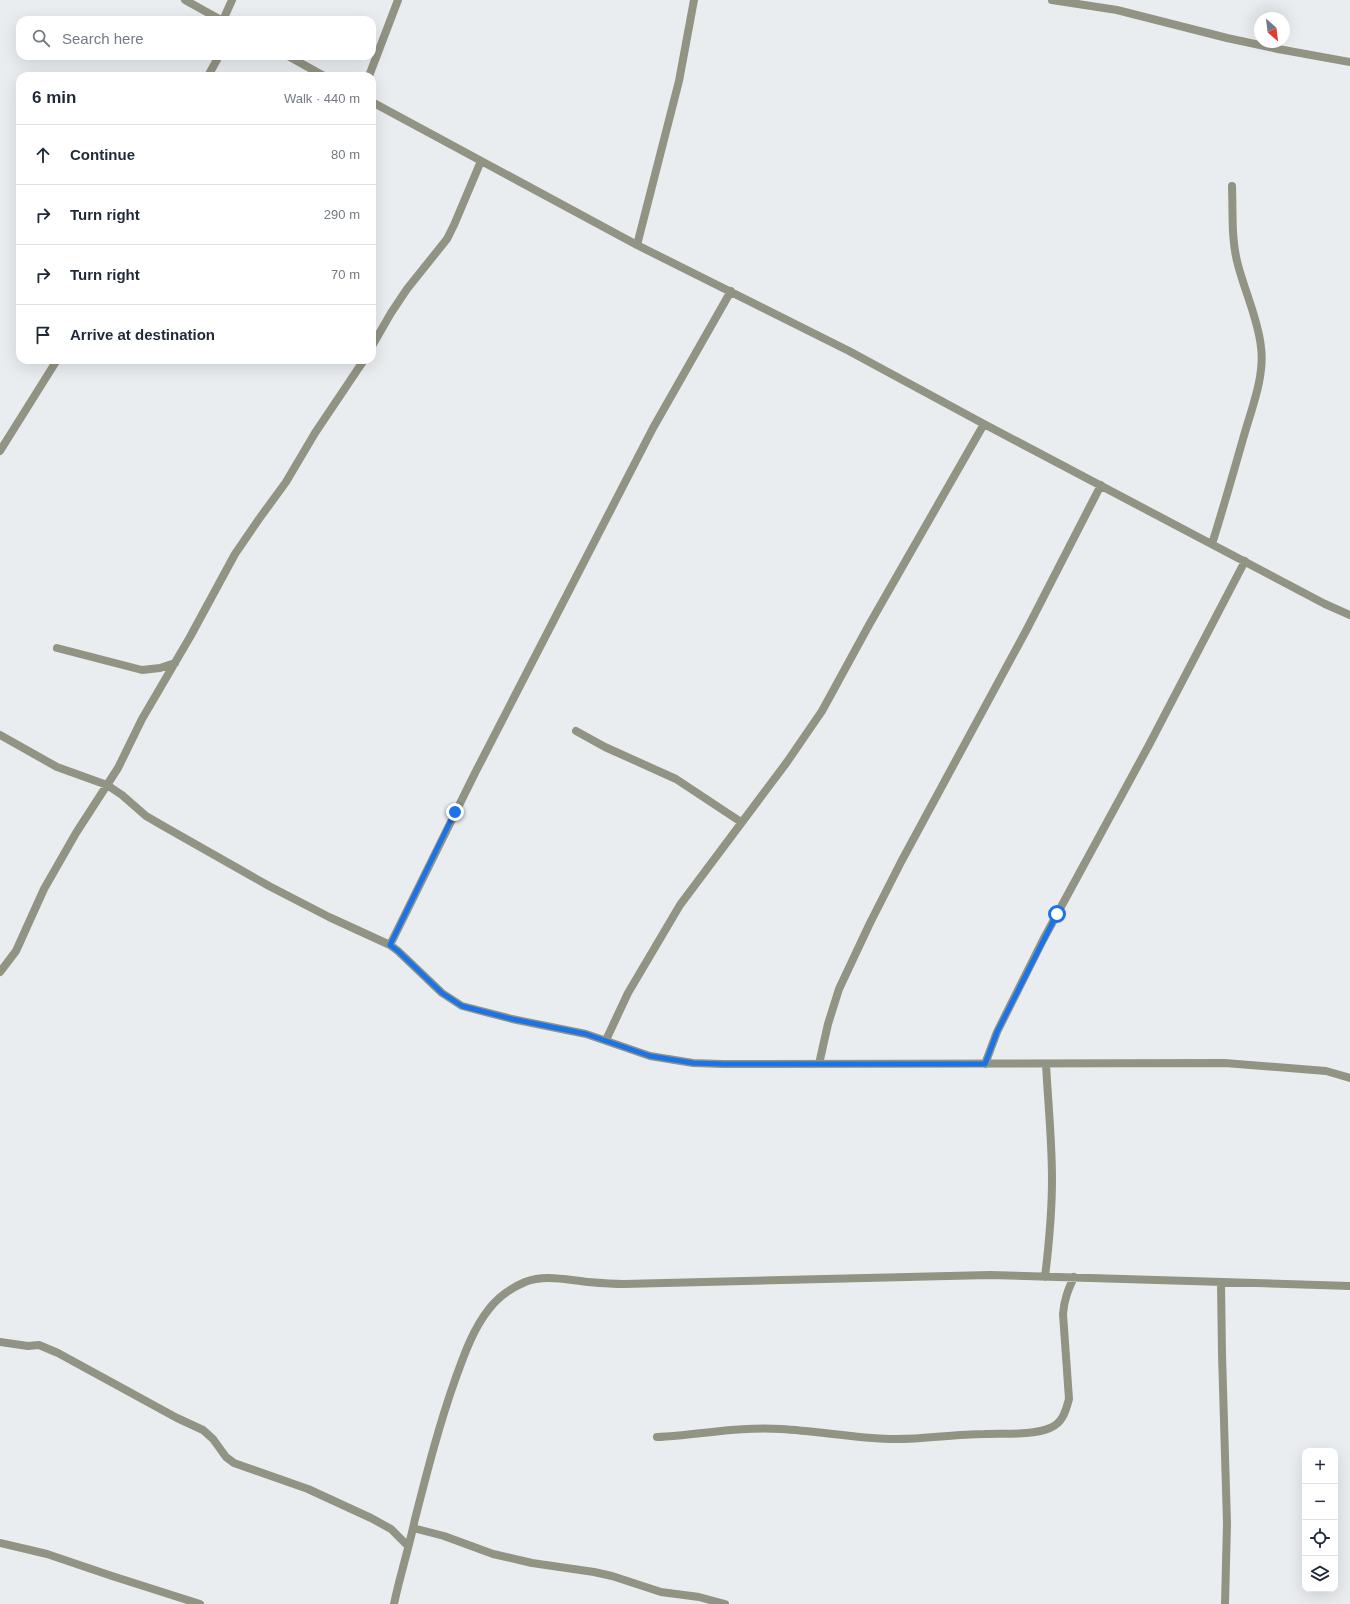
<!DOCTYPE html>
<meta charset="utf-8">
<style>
body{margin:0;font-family:Helvetica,sans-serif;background:#f6f6f7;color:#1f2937}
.controls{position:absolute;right:12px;bottom:12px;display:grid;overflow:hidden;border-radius:8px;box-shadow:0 4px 16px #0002}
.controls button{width:36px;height:36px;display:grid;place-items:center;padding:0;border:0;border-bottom:1px solid #e0e1e3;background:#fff;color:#1f2937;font:20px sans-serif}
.compass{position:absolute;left:1254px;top:12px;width:36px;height:36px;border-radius:50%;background:#fff;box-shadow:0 4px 16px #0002;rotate:152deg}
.stop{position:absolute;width:12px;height:12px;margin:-9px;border:3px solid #1a73e8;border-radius:50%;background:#fff}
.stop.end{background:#1a73e8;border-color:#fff;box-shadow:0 1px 4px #0008}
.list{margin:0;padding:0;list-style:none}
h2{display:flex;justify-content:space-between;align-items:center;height:52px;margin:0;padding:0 16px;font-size:17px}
h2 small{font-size:13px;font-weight:400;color:#747a83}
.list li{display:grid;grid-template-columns:26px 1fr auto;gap:12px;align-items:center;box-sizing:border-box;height:60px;padding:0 16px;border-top:1px solid #e0e1e3}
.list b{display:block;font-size:15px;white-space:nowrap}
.list em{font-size:13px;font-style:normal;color:#747a83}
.icon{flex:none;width:22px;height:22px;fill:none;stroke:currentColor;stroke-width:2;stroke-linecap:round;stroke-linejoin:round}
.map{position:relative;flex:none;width:1350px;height:1604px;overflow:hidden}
.search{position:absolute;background:#fff;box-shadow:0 4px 16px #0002;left:16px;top:16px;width:360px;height:44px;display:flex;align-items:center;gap:10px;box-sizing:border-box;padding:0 14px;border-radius:12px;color:#747a83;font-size:15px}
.panel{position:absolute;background:#fff;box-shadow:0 4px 16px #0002;left:16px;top:72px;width:360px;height:292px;border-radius:12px}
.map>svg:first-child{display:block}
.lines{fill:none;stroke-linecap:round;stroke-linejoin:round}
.street{stroke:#919483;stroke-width:8}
.route{stroke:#1a73e8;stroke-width:5}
</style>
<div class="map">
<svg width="1350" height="1604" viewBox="0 0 1350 1604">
<rect width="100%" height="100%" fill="#eaedf0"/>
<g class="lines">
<path class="street" d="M185 0 221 20
M1052 0 1117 10 1227 38 1278 49 1350 62
M223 20 232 0
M288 56 324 76
M208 76 219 56
M369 76 398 0
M372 102 637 245 849 351 984 424 1325 604 1350 615
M637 245 679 81 694 0
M372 346 391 313 407 289 447 239 454 225 481 161
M0 451 57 360
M1212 544C1223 509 1233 474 1243 439 1251 410 1265 377 1261 347 1258 319 1245 292 1238 265 1231 240 1233 212 1232 186
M57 648 142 670 160 668 175 663
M576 731 605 747 676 779 741 822
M0 735 57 767 107 785 122 795 146 816 165 827 269 886 329 917 390 945 398 951 442 993 462 1006 512 1019 586 1034 650 1056 693 1063 723 1064 1225 1063 1326 1071 1350 1078
M390 945 475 773 653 428 731 291
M0 972 16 951 44 889 76 833 118 768 142 719 190 637 235 554 259 519 286 482 315 433 364 360
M606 1040 628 993 680 905 787 762 822 711 869 625 984 424
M819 1064 828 1024 839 989 870 923 901 862 1027 629 1101 485
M985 1064 997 1032 1043 940 1149 745 1245 561
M1045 1277C1049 1244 1052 1212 1052 1179 1052 1141 1048 1102 1046 1064
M1221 1282 1222 1354 1227 1523 1225 1604
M0 1342 28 1346 39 1345 58 1353 177 1418 203 1430 213 1439 226 1457 234 1463 308 1489 371 1518 391 1529 408 1546
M657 1437C698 1435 740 1426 781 1429 817 1431 854 1438 890 1439 921 1440 953 1434 984 1434 1006 1433 1030 1436 1050 1428 1063 1423 1066 1410 1069 1399L1063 1314C1064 1300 1068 1290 1074 1277
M413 1528 444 1536 493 1554 532 1563 594 1572 612 1576 661 1592 699 1597 725 1604
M0 1543 47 1554 112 1576 200 1604
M394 1604C400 1575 409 1548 415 1519 427 1472 439 1425 455 1380 464 1355 473 1329 489 1309 498 1297 511 1288 525 1282 545 1274 567 1280 588 1282 600 1283 612 1284 624 1284L990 1275 1350 1286"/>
</g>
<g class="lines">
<path class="route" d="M455 812 390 945 398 951 442 993 462 1006 512 1019 586 1034 650 1056 693 1063 723 1064H985L997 1032 1057 914"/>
</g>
</svg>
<div class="controls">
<button>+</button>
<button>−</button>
<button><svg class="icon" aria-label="locate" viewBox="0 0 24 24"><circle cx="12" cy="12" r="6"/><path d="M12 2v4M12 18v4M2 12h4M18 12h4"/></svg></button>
<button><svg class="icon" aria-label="layers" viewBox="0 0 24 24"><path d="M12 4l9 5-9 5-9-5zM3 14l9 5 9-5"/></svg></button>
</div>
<svg class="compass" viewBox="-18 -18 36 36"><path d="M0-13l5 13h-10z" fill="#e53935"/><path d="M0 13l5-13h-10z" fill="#747a83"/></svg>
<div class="stop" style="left:1057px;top:914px"></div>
<div class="stop end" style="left:455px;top:812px"></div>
<div class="search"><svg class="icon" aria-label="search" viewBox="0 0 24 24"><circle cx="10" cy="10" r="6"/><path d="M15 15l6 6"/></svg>Search here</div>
<section class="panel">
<h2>6 min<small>Walk · 440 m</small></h2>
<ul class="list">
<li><svg class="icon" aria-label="ahead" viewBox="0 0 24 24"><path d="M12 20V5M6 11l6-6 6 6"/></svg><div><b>Continue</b></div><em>80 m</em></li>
<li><svg class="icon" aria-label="right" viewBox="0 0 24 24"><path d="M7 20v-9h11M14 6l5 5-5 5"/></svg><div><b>Turn right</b></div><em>290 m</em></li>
<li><svg class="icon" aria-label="right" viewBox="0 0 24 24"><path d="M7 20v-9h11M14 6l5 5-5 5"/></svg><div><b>Turn right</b></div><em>70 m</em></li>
<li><svg class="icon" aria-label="arrive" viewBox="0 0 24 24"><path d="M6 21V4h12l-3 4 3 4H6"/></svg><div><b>Arrive at destination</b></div></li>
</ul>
</section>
</div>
